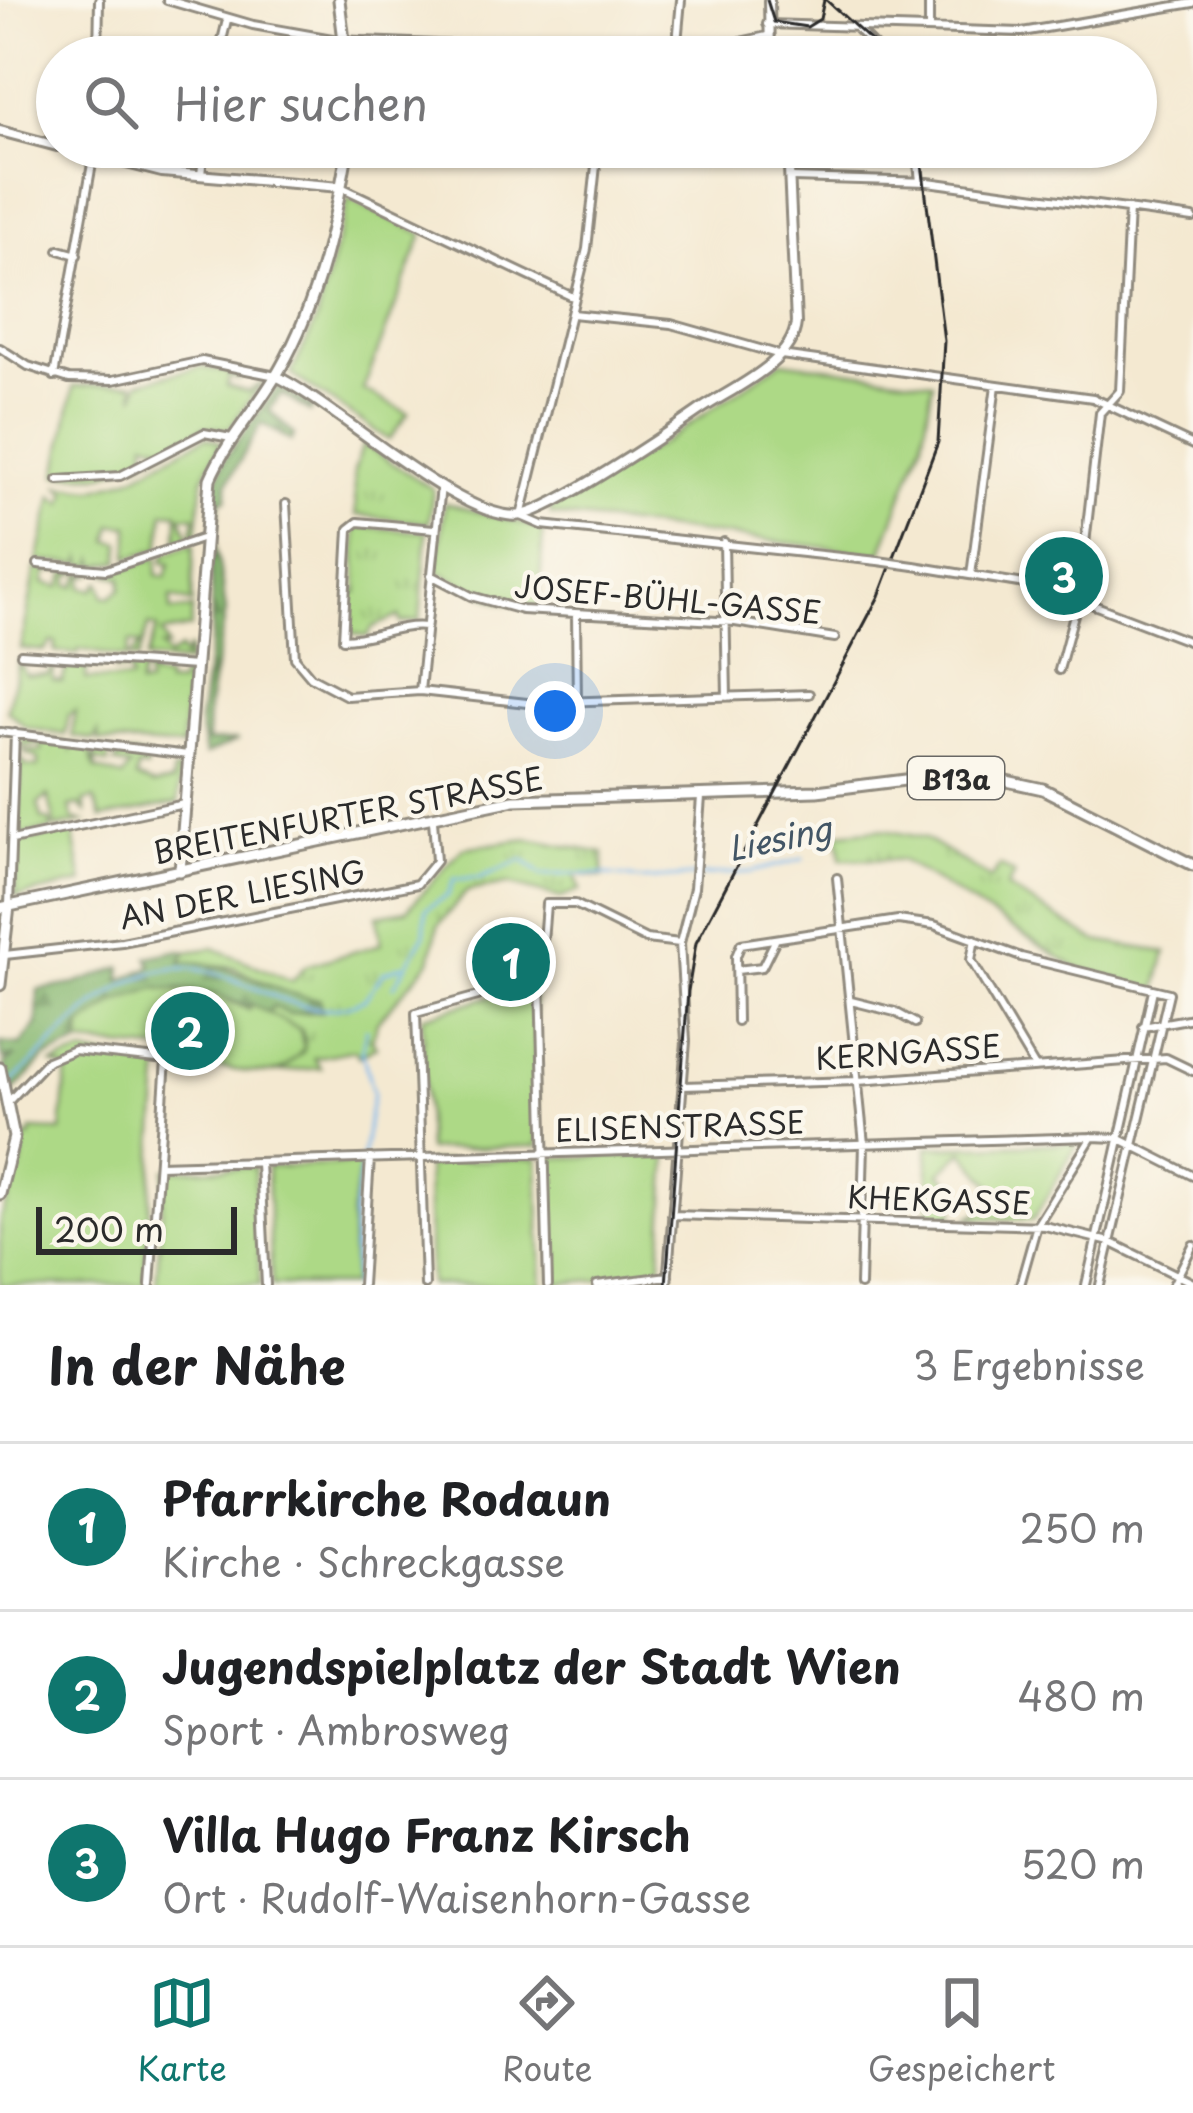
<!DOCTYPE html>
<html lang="de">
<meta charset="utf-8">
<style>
body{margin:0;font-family:"Playpen Sans",sans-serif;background:#f6f6f6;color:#202124}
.scale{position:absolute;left:36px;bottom:30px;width:201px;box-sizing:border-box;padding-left:12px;border:6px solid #2b2b2b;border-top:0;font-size:33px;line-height:42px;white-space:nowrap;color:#2b2b2b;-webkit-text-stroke:9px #fbf7ec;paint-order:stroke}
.you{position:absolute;left:555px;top:711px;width:42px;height:42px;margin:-30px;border:9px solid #fff;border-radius:50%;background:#1a73e8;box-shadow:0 0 0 18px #1a73e833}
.badge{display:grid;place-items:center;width:78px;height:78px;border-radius:50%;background:#0f766e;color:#fff;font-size:39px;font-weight:700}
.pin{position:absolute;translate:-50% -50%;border:6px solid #fff;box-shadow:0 3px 12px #0006}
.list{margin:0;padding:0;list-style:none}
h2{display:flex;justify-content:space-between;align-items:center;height:156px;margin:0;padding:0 48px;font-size:51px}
h2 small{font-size:39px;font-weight:400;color:#757577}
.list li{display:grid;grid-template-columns:78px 1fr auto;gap:36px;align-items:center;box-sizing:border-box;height:168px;padding:0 48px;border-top:3px solid #e0e0e0}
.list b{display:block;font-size:45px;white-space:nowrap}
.list p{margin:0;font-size:39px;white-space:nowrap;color:#757577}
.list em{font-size:39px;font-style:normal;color:#757577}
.icon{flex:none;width:66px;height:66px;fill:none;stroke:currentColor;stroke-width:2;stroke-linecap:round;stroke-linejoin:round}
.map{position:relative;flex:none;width:1193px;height:1285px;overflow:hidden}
.search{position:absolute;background:#fff;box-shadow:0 3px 9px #0004;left:36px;right:36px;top:36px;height:132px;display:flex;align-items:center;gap:30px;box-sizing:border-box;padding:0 42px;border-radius:66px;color:#757577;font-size:45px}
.sheet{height:660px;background:#fff}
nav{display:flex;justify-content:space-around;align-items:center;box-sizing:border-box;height:168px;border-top:3px solid #e0e0e0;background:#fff;font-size:33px;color:#757577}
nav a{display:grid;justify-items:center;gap:6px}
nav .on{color:#0f766e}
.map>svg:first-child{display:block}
.grass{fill:url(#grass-tufts);stroke:#6c8258;stroke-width:3}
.forest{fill:url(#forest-firs);stroke:#5a724f;stroke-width:3}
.garden{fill:#add986;stroke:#6c8258;stroke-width:3}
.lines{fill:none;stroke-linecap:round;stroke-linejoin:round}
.stream{stroke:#7cb9ee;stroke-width:3}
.minor-casing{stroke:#908a7e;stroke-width:12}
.tertiary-casing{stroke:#908a7e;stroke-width:14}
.secondary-casing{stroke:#908a7e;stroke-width:15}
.primary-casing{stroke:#908a7e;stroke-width:15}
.minor{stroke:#fff;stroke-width:6}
.tertiary{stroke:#fff;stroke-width:8}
.secondary{stroke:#fff;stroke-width:9}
.primary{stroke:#fff;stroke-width:9}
.tram{stroke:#2b2b2b;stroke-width:3}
.minor-bridge-casing{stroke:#908a7e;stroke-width:12;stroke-linecap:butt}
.minor-bridge{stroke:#fff;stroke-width:6}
.labels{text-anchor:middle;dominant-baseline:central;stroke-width:9;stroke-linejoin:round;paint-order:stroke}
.shield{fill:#fbf7ec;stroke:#696865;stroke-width:3}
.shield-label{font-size:27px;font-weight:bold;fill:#2b2b2b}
.street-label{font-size:30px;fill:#2b2b2b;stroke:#fbf7ec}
.water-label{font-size:33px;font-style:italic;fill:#435666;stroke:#fbf7ec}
</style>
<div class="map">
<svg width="1193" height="1285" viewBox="0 0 1193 1285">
<defs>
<pattern id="grass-tufts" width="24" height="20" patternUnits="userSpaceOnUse" patternTransform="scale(3)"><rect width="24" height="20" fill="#add986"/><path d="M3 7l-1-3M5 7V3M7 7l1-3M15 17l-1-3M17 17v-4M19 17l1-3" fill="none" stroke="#95ba74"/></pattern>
<pattern id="forest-firs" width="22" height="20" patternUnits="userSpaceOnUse" patternTransform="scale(3)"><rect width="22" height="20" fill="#8ab973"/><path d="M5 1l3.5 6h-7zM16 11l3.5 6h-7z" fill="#71975f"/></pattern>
</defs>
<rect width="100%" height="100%" fill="#fbf7ec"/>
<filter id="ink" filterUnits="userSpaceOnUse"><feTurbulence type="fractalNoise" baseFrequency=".00833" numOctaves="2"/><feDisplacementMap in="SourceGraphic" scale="24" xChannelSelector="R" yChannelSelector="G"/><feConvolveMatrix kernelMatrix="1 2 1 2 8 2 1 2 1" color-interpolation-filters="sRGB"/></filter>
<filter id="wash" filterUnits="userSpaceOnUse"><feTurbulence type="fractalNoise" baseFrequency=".004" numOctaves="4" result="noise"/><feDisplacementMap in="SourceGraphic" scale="48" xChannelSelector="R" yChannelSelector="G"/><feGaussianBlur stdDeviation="2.7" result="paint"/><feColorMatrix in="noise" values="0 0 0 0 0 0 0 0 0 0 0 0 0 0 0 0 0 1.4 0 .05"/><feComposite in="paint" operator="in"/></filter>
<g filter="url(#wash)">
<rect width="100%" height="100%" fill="#f4e9d1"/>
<path class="grass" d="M363 444 433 489 429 523 356 515 354 471Z
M355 526 427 532 420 620 401 623 399 616 373 627 367 637 348 632 352 592H358Z
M880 829 924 838 991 879 1000 866 1014 874 1007 888 1096 941 1166 952 1156 991 1077 968 901 860 841 859 838 833Z
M528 839 603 853V877L575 874 580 890 561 898 508 884 467 891 438 926 430 961 377 1022 372 1040 376 1046 359 1057 355 1050 314 1058 321 1068 275 1072 303 1052 305 1039 300 1029 266 1014 272 1006 289 1013 321 1011 233 967 179 962 186 952 214 948 292 981 305 966 381 944 377 915 407 910 463 848Z"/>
<path class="forest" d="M278 387 313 408 310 412 281 394 269 410 294 435 291 441 261 423 227 484V499L220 501 216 546 226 611 208 705 207 742 238 740 205 755 199 722 212 637 211 542 216 483 226 457Z
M180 950 186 952 181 962C233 960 269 995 320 999L322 1011 289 1014 273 1006 266 1014 216 995 177 989 129 1001 80 1028V1044L45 1058 12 1093 4 1064 16 1056 3 1059 0 1043 20 1045 37 1025 38 990 75 984 122 967 120 981 152 966 148 957Z"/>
<path class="garden" d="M348 199 423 234 363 390 408 413 389 440 291 374 316 321Z
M782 361 933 382 923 440 881 554 551 515 550 509 667 440Z
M201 367 240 375 239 380 229 377 227 386 248 392 263 382 229 429 204 427 150 458 160 444 146 441 145 460 101 475H57L74 386 134 383 135 397 139 382Z
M206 437 221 442 203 479 197 534 192 536 195 517 181 516 189 537 177 541 178 513 164 512 160 548 129 558V526L113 525 109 541 121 543 120 561 98 566 95 559 93 566 84 565 82 558 80 564 38 561 53 496 63 504 67 493 59 486 94 489 132 477Z
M445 503 543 529 539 607 499 602 437 571Z
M194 543 192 603 171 597V611L192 609 191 628 162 633 168 647H161L168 657 180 649 184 658 189 647 188 663 146 659 157 628 149 625 138 659 130 658 140 644 130 642 127 658 79 649 78 654 55 652 56 643 51 642 45 651 21 649 36 568 62 571 46 572 44 583 60 587 67 571 78 572 70 576 68 585 75 586 82 573 95 574 84 576 82 587 93 590 100 582 104 596 110 597 121 589 122 578 107 574 158 557 157 575 166 577 170 563H163L165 554Z
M19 661 26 675H48L54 664 53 680 62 682 69 661 103 663 102 668 87 667 86 679 131 680 130 671 115 670 118 665 144 667 139 686 148 684 147 667H152V677L166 678V684H179L182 674 175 669 187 670 182 747 99 741 98 733 94 740 72 736 75 711 69 715 65 735 26 727 7 710Z
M24 737 67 743 71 750 72 744 90 748 93 765 97 749 116 752 109 755 108 764 96 760 95 769 123 777 130 767 114 763 121 754 147 756 146 769 138 767 136 778 154 785 172 782 173 771H180L178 803 102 818 94 799 84 802 86 812 79 805 70 807 73 819 83 822 56 828 48 796 38 804 42 819 50 821 52 829 18 836 21 758 26 766 38 767 39 759 22 751H42L41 743 22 747Z
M73 831 83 883 15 897 18 842Z
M534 983 538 1146 427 1150 422 1017Z
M155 988 216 995 249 1010 251 1004 300 1030 304 1048C297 1057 286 1070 274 1072 254 1076 186 1063 171 1051L80 1044 82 1026 115 1003Z
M82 1054 160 1063 144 1285H0V1219L21 1166 24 1136 30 1137 31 1130 61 1131 67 1070 53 1064Z
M1078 1143 1033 1220 969 1218 1003 1199 963 1151 940 1173 948 1180 947 1203 954 1207 953 1218 930 1217 928 1147Z
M668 1154 660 1274 552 1284 550 1158Z
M538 1158 542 1285H430L427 1162Z
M360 1164 351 1214 353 1285H272L267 1167Z
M254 1167 260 1285H156L165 1170Z"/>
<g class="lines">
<path class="stream" d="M394 986 424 936 426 909 448 895 454 879 479 878 523 860 542 875C571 874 610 872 640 880L751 872 803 859
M7 1086C55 1047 90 993 153 973 232 947 289 1037 365 999L383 973 403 965
M354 1285 353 1214 373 1093 362 1052 366 1029"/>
</g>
</g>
<g filter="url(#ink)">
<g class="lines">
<g class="minor-casing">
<path id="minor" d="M167 0 253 25 338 40 685 54 767 36
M767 24 1022 32 1193 3
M856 28 885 57
M929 29V0
M676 54 681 0
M98 57 99 0
M218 57 227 20
M598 147 587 249 521 516 542 525 878 561
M916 147 920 181
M201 175 204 147
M793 178 928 182 1193 218
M341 187 575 298
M59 250 77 255
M572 314 671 324 781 355 1093 398 1193 445
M0 348 28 366 69 379 113 380 202 361 276 376
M54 376 95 147
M58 480 120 476 204 433 231 438
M286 504 295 658 311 677 347 696 420 691 527 703 809 694
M724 542 727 697
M38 564 106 570 204 538
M914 566 1049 588 1193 643
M431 575 471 596 522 610 735 622 835 638
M971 575 996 385
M576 614 577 703
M426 627C396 624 373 639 343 639L349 529 358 522 434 529
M21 654 196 666
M1059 670 1079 596 1100 413 1120 391 1129 209
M420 691 441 486
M0 732 188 755
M12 840 184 804
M837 878 864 1144 860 1285
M9 906 15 733
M975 939 971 960 1035 1067
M5 955 122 942 417 884 436 861 433 820
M737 970 762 967 775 941
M851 1001 895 1012 915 1023
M737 1021 736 956 741 944 898 920 934 925 1021 957 1169 993 1100 1285
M1143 1027 1193 1018
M683 1086 858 1081 1166 1058 1193 1071
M9 1101 47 1061 74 1050 166 1060 150 1285
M260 1163 266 1285
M159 1165 1092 1137 1118 1138 1193 1176
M672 1215 1045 1226 1110 1242 1193 1283
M362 1285 370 1158
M425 1285 416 1013 478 996
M548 1285 540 980 546 904H575L646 939 680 943
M597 1285 668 1276
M667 1285 686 1041 680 943 694 888 701 797
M1020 1285 1037 1225 1092 1137
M1086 1285 1153 990
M1173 1285 1193 1245"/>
</g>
<g class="tertiary-casing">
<path id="tertiary" d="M769 0 770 57
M0 131 57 146
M63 147 162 172 341 187
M276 376C333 402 465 526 522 515 556 508 664 435 697 412 728 390 792 365 796 323L788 147"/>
</g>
<g class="secondary-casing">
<path id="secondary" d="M339 0 346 57
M180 871 210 479C228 438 258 408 280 369 319 301 335 223 348 147"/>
</g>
<g class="primary-casing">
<path id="primary" d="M0 908 514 800 817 791 913 779 993 778 1043 789 1193 865
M0 985 9 906
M0 1068 14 1137 0 1194"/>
</g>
<use href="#minor" class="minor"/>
<use href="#tertiary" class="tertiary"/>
<use href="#secondary" class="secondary"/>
<use href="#primary" class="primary"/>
<path class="tram" d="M767 0 774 22 807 27 820 19 824 0
M826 0 889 57
M666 1285 688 991 696 943 879 596 938 442 944 341 920 147"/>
<g class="minor-bridge-casing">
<path id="minor-bridge" d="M878 561 914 566"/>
</g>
<use href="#minor-bridge" class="minor-bridge"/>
</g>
</g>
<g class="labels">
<rect class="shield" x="908" y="757" width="96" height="42" rx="9"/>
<g class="shield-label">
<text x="956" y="778">B13a</text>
</g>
<g class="street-label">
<text transform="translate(668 598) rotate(5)">JOSEF-BÜHL-GASSE</text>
<text transform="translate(348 814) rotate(-11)">BREITENFURTER STRASSE</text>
<text transform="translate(242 893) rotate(-11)">AN DER LIESING</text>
<text transform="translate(908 1051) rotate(-4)">KERNGASSE</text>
<text transform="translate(680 1125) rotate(-2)">ELISENSTRASSE</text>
<text transform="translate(939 1199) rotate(2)">KHEKGASSE</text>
</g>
<g class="water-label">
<text transform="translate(779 837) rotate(-12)">Liesing</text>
</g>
</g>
</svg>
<div class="scale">200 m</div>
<div class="you"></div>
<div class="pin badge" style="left:511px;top:962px">1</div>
<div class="pin badge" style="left:190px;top:1031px">2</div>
<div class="pin badge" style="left:1064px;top:576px">3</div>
<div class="search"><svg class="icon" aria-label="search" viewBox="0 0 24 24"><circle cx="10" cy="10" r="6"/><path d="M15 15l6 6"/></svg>Hier suchen</div>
</div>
<section class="sheet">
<h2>In der Nähe<small>3 Ergebnisse</small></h2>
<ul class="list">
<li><span class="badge">1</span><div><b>Pfarrkirche Rodaun</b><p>Kirche · Schreckgasse</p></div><em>250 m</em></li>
<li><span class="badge">2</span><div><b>Jugendspielplatz der Stadt Wien</b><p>Sport · Ambrosweg</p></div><em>480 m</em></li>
<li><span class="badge">3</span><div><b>Villa Hugo Franz Kirsch</b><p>Ort · Rudolf-Waisenhorn-Gasse</p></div><em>520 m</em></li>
</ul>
</section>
<nav>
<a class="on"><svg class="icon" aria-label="map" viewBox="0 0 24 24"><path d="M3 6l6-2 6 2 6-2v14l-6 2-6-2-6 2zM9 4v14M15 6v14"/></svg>Karte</a>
<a><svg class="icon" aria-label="directions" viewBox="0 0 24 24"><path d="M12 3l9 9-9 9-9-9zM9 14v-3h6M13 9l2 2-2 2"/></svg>Route</a>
<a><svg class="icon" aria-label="saved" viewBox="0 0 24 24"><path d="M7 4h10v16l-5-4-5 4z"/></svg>Gespeichert</a>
</nav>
